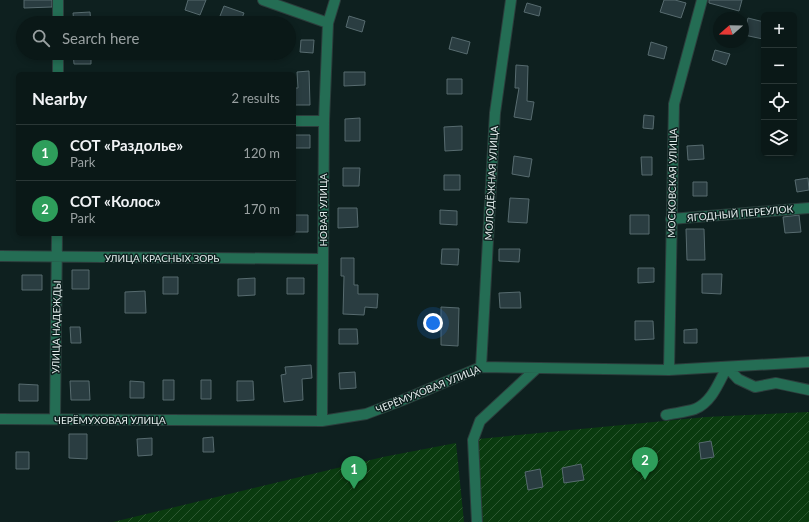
<!DOCTYPE html>
<meta charset="utf-8">
<style>
body{margin:0;font-family:Lato,sans-serif;background:#182524;color:#f1f3f6}
.controls{position:absolute;right:12px;top:12px;display:grid;overflow:hidden;border-radius:6px;box-shadow:0 2px 6px #0003}
.controls button{width:36px;height:36px;display:grid;place-items:center;padding:0;border:0;border-bottom:1px solid #2a3736;background:#0a1817;color:#f1f3f6;font:20px sans-serif}
.compass{position:absolute;left:713px;top:12px;width:36px;height:36px;border-radius:50%;background:#0a1817;box-shadow:0 2px 6px #0003;rotate:250deg}
.you{position:absolute;left:433px;top:323px;width:14px;height:14px;margin:-10px;border:3px solid #fff;border-radius:50%;background:#1a73e8;box-shadow:0 0 0 6px #1a73e833}
.badge{display:grid;place-items:center;width:26px;height:26px;border-radius:50%;background:#c4a7f1;color:#fff;font-size:13px;font-weight:700}
.pin{position:absolute;translate:-50% -33px;filter:drop-shadow(0 1px 2px #0008)}
.pin::after{content:'';position:absolute;top:21px;width:14px;height:12px;background:inherit;clip-path:polygon(0 0,100% 0,50% 100%)}
.list{margin:0;padding:0;list-style:none}
h2{display:flex;justify-content:space-between;align-items:center;height:52px;margin:0;padding:0 16px;font-size:17px}
h2 small{font-size:13px;font-weight:400;color:#99a0a1}
.list li{display:grid;grid-template-columns:26px 1fr auto;gap:12px;align-items:center;box-sizing:border-box;height:56px;padding:0 16px;border-top:1px solid #2a3736}
.list b{display:block;font-size:15px;white-space:nowrap}
.list p{margin:0;font-size:13px;white-space:nowrap;color:#99a0a1}
.list em{font-size:13px;font-style:normal;color:#99a0a1}
.icon{flex:none;width:22px;height:22px;fill:none;stroke:currentColor;stroke-width:2;stroke-linecap:round;stroke-linejoin:round}
.map{position:relative;flex:none;width:809px;height:522px;overflow:hidden}
.search{position:absolute;background:#0a1817;box-shadow:0 2px 6px #0003;left:16px;top:16px;width:280px;height:44px;display:flex;align-items:center;gap:10px;box-sizing:border-box;padding:0 14px;border-radius:22px;color:#99a0a1;font-size:15px}
.panel{position:absolute;background:#0a1817;box-shadow:0 2px 6px #0003;left:16px;top:72px;width:280px;height:164px;border-radius:6px}
.map>svg:first-child{display:block}
.garden{fill:url(#garden-furrows)}
.building{fill:#2a3d41;stroke:#576b6f}
.lines{fill:none;stroke-linecap:round;stroke-linejoin:round}
.minor-casing{stroke:#2c3d3c;stroke-width:12}
.minor{stroke:#246d54;stroke-width:10}
.labels{text-anchor:middle;dominant-baseline:central;stroke-width:3;stroke-linejoin:round;paint-order:stroke}
.street-label{font-size:10px;fill:#e2edec;stroke:#0e201f}
</style>
<div class="map">
<svg width="809" height="522" viewBox="0 0 809 522">
<defs>
<pattern id="garden-furrows" width="10" height="10" patternUnits="userSpaceOnUse"><rect width="10" height="10" fill="#0a3b0f"/><path d="M-1 1l2-2M0 10L10 0M9 11l2-2" fill="none" stroke="#2d5832"/></pattern>
</defs>
<rect width="100%" height="100%" fill="#0e201f"/>
<path class="garden" d="M809 412V522H482L478 439 706 417Z
M456 443 464 522H113L383 457Z"/>
<path class="building" d="M24 0H52V7L24 8Z
M188 0H206L200 15 185 10Z
M664 0H675L686 3 681 18 660 12Z
M709 0H742L739 11 709 3Z
M527 3 541 7 539 16 524 12Z
M224 6 244 13 240 23H223L218 21Z
M90 12 91 23H74L73 13Z
M349 16 365 21 362 32 346 27Z
M748 18 764 22 763 39 744 35Z
M452 37 470 42 467 54 449 49Z
M301 40H314L313 53 300 52Z
M651 42 667 47 664 59 648 55Z
M715 50 730 54 726 65 712 60Z
M73 53H91V64H74Z
M516 65 528 66 527 101 534 102 531 120 514 117 519 88H515Z
M309 71 310 105H295L294 88H298L297 72Z
M344 72H365V85L344 86Z
M447 79H462V94H447Z
M644 115 654 116 653 129 643 128Z
M360 118V141H345V119Z
M462 126V150L445 151 444 127Z
M295 135H310V148H295Z
M703 145 704 159 688 160 687 146Z
M514 156 532 159 529 177 512 174Z
M641 157H652V175H642Z
M343 168H360L359 186H343Z
M444 175H460V190H444Z
M808 178 809 190 797 192 795 180Z
M693 182H707V196H693Z
M510 198 529 199 527 223 508 222Z
M338 208H357L358 227 338 228Z
M440 210 457 211V225L440 224Z
M294 215H308V232H294Z
M630 215H649V234H630Z
M799 215 801 232 785 233 783 217Z
M686 229H704L705 260H687Z
M442 249H459L458 265 441 264Z
M499 249H520L519 262 499 261Z
M341 258H354V285H358V294H378L377 308 365 307 364 315 343 314 344 276H341Z
M638 268H654V282L638 283Z
M72 270H89V289H72Z
M702 274H722L721 294 702 293Z
M22 275H42V290H22Z
M163 277H178V294H163Z
M255 278V295L238 296V279Z
M287 278H304V294H287Z
M145 291 146 313H125V292Z
M520 292 521 308H500L499 293Z
M441 307 459 308 458 346 441 345Z
M635 321H653L654 339 635 340Z
M70 327H80L81 343H71Z
M339 329H357L358 344H339Z
M697 329V343H684V330Z
M311 365 312 378 302 379 303 400 284 402 281 375 286 374 285 367Z
M355 372 356 388 340 389 339 373Z
M163 380H174V400H163Z
M201 380H211V399H201Z
M70 381H89L90 400H71Z
M130 381 144 382V398H130Z
M237 381H253L254 400 237 401Z
M19 384 38 385V401H19Z
M69 434H87V459L69 458Z
M213 437 214 452H203V438Z
M152 438V455L138 456 137 439Z
M711 441 714 457 701 459 699 443Z
M16 452H29V469H16Z
M581 464 584 480 564 483 562 468Z
M540 469 543 487 528 490 525 472Z"/>
<g class="lines">
<g class="minor-casing">
<path id="minor" d="M263 0 328 23
M58 23V0
M58 74V53
M294 121H324
M671 219 809 208
M0 256 323 259
M481 367 495 113 511 0
M669 370 674 104 702 0
M666 415C675 413 686 412 695 409 712 402 719 382 727 367L738 379 755 387 776 383 809 390
M0 419 322 421 366 414 403 400 481 367 669 370 809 362
M55 419 57 234
M322 421 324 121 328 23 335 0
M477 522 473 440 480 421 537 368"/>
</g>
<use href="#minor" class="minor"/>
</g>
<g class="labels">
<g class="street-label">
<text transform="translate(491 183) rotate(-87)">МОЛОДЁЖНАЯ УЛИЦА</text>
<text transform="translate(672 183) rotate(-89)">МОСКОВСКАЯ УЛИЦА</text>
<text transform="translate(323 210) rotate(-90)">НОВАЯ УЛИЦА</text>
<text transform="translate(740 213) rotate(-5)">ЯГОДНЫЙ ПЕРЕУЛОК</text>
<text x="162" y="258">УЛИЦА КРАСНЫХ ЗОРЬ</text>
<text transform="translate(56 327) rotate(-89)">УЛИЦА НАДЕЖДЫ</text>
<text transform="translate(428 389) rotate(-22)">ЧЕРЁМУХОВАЯ УЛИЦА</text>
<text x="110" y="420">ЧЕРЁМУХОВАЯ УЛИЦА</text>
</g>
</g>
</svg>
<div class="controls">
<button>+</button>
<button>−</button>
<button><svg class="icon" aria-label="locate" viewBox="0 0 24 24"><circle cx="12" cy="12" r="6"/><path d="M12 2v4M12 18v4M2 12h4M18 12h4"/></svg></button>
<button><svg class="icon" aria-label="layers" viewBox="0 0 24 24"><path d="M12 4l9 5-9 5-9-5zM3 14l9 5 9-5"/></svg></button>
</div>
<svg class="compass" viewBox="-18 -18 36 36"><path d="M0-13l5 13h-10z" fill="#e53935"/><path d="M0 13l5-13h-10z" fill="#99a0a1"/></svg>
<div class="you"></div>
<div class="pin badge" style="left:354px;top:489px;background:#2e9e5b">1</div>
<div class="pin badge" style="left:645px;top:480px;background:#2e9e5b">2</div>
<div class="search"><svg class="icon" aria-label="search" viewBox="0 0 24 24"><circle cx="10" cy="10" r="6"/><path d="M15 15l6 6"/></svg>Search here</div>
<section class="panel">
<h2>Nearby<small>2 results</small></h2>
<ul class="list">
<li><span class="badge" style="background:#2e9e5b">1</span><div><b>СОТ «Раздолье»</b><p>Park</p></div><em>120 m</em></li>
<li><span class="badge" style="background:#2e9e5b">2</span><div><b>СОТ «Колос»</b><p>Park</p></div><em>170 m</em></li>
</ul>
</section>
</div>
